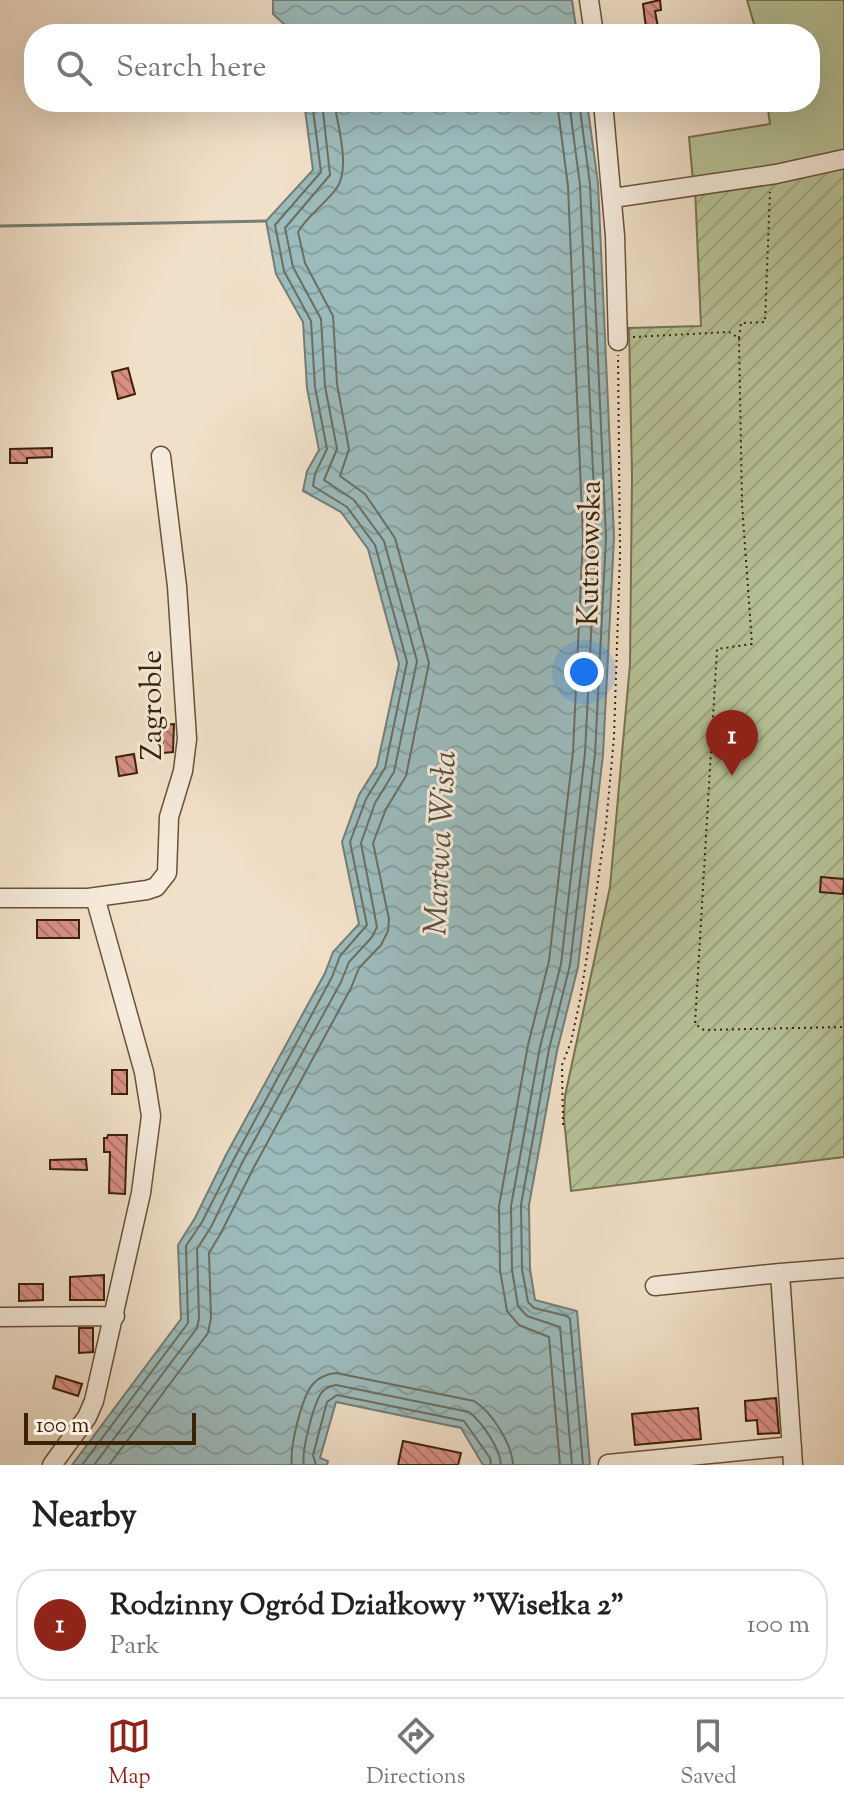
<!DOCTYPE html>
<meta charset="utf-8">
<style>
body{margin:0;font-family:"Sorts Mill Goudy",serif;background:#f2f2f2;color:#222}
.scale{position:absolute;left:24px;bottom:20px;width:172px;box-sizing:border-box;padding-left:8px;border:4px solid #3a2205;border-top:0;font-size:22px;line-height:28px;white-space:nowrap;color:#3a2205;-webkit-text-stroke:6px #f6ebdc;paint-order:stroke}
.you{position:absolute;left:584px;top:672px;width:28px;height:28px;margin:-20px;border:6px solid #fff;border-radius:50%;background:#1a73e8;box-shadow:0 0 0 12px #1a73e833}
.badge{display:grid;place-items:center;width:52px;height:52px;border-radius:50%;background:#8f2418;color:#fff;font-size:26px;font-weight:700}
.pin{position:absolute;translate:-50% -66px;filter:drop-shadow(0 2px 4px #0008)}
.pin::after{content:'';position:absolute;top:42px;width:28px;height:24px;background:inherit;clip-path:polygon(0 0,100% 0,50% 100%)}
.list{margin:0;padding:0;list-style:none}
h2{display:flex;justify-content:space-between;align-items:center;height:104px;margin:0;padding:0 32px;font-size:34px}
h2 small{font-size:26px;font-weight:400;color:#767676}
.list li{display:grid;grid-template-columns:52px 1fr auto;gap:24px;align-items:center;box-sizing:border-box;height:112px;margin:0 16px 16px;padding:0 16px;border:2px solid #e0e0e0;border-radius:32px}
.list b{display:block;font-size:30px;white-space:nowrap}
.list p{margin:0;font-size:26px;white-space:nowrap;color:#767676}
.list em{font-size:26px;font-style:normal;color:#767676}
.icon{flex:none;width:44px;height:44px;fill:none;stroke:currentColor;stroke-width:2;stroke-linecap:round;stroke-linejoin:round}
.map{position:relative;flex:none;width:844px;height:1465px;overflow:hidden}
.search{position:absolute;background:#fff;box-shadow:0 8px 32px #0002;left:24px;right:24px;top:24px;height:88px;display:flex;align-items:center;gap:20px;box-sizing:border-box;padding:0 28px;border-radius:32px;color:#767676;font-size:30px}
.sheet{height:232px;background:#fff}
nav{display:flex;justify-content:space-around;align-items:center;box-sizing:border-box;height:112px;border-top:2px solid #e0e0e0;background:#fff;font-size:22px;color:#767676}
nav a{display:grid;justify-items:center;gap:4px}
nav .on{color:#8f2418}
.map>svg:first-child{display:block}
.green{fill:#b7c399;stroke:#78724f;stroke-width:2}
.garden{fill:url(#garden-furrows);stroke:#78724f;stroke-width:2}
.water{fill:url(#water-waves);stroke:#757e73;stroke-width:2}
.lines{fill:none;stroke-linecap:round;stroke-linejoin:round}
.shore{stroke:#6b6e60;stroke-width:2}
.stream{stroke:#757e73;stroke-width:3}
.building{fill:url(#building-back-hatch);stroke:#3a2205;stroke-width:2}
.minor-casing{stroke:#685236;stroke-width:21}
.path{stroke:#3a2205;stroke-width:2;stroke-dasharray:2 4;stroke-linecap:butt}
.minor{stroke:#f6ebdc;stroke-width:18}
.labels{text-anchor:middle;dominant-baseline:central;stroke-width:6;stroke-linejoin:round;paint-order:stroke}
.street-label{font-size:30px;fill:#3a2205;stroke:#f6ebdc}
.water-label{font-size:32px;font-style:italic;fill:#57503c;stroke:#f6ebdc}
</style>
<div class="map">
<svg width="844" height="1465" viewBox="0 0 844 1465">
<defs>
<pattern id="garden-furrows" width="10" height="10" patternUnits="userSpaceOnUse" patternTransform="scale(2)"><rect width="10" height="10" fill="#b7c399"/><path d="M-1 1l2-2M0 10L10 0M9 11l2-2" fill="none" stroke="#9ea782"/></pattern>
<pattern id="water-waves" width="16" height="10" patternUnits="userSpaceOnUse" patternTransform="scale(2)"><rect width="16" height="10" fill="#9cbbbc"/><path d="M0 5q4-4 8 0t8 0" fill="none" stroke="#87a0a0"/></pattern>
<pattern id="building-back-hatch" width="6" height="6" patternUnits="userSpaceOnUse" patternTransform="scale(2)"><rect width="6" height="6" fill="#d99086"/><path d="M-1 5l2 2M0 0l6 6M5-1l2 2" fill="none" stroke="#b1756c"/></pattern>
</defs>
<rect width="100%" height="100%" fill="#f1e0c9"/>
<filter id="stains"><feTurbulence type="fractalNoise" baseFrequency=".0025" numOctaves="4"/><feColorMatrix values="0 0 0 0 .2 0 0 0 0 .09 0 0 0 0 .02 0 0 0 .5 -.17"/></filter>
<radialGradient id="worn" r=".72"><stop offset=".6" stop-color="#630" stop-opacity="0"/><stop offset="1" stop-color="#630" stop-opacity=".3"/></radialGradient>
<path class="green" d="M747 0H844V152L833 157 693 181 689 137 770 124 767 102H810V34H757Z"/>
<path class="garden" d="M844 163V1157L571 1191 564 1118 565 1096 610 887 630 664 632 476 629 328 701 326 695 188Z"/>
<path class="water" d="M273 0H572L577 34H295L273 14Z
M304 102H587L598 183 614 537 603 755 578 967 557 1051 529 1205 530 1269 535 1300 577 1311 590 1465H483L461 1428 336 1402 320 1458 328 1461 327 1465H72L181 1319 178 1245 195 1218 226 1155 325 973 333 952 359 924 342 842 359 795 377 766 399 664 368 549 341 512 303 491 307 471 319 450 307 388 303 322 276 274 266 221 313 170Z"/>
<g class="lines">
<path class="shore" d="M557 102 568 186 583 537 573 752 549 961 528 1045 499 1206 500 1270 507 1311 519 1325 549 1337 560 1465
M569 102 580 185 596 537 585 753 561 964 540 1047 511 1206 512 1270 518 1306 527 1316 560 1327 572 1465
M579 102 590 184 606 537 595 754 570 965 549 1049 521 1205 522 1269 528 1302 534 1308 567 1316 570 1319 583 1465
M82 1465 188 1323 186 1246 202 1222 234 1159 332 977 340 956 367 925 350 842 366 799 385 768 407 662 375 545 347 507 313 486 315 474 327 449 315 387 311 321 284 271 275 225 321 172 312 102
M94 1465 197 1328 199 1318 197 1249 211 1227 242 1163 341 982 349 962 372 937 377 927 361 843 375 803 394 772 417 661 384 541 354 500 324 480 337 449 325 386 321 319 293 267 285 228 330 175 322 102
M109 1465 208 1333 211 1318 209 1253 221 1233 253 1169 351 988 359 968 381 945 388 931 389 919 373 843 386 809 406 776 429 663 395 538 365 494 340 476 349 449 337 384 333 316 305 263 298 232C307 216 325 204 336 189 351 171 338 125 334 102
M292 1465C289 1449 302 1396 313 1384 319 1377 327 1374 336 1373L474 1401C492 1412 512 1444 513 1465
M304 1465C301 1452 313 1407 320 1395 324 1388 329 1386 336 1385L469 1412C482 1422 500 1448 501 1465
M316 1465 313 1455 327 1402 337 1395 464 1421 490 1458 491 1465"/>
<path class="stream" d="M0 226 266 221"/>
</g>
<path class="building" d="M660 0 661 10 655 11 658 27 646 28 643 4Z
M128 368 135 394 118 399 112 372Z
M52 448V457L27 458V463H10V449Z
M174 724 173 752 163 753 162 725Z
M134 754 137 773 119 776 116 757Z
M821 877 844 879 843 894 820 892Z
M37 920H79V938H37Z
M112 1070H127V1094H112Z
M108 1135H127L125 1194 109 1193 110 1152H104V1138H107Z
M86 1159 87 1170 50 1169V1160Z
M104 1275V1300H70V1277Z
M19 1284H43V1300L19 1301Z
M79 1328H93V1352L79 1353Z
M56 1376 82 1384 78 1396 53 1388Z
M776 1398 779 1433 758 1434 757 1420 746 1421 745 1401Z
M698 1408 701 1439 635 1445 632 1414Z
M403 1441 461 1453 458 1465H398Z"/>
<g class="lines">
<g class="minor-casing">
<path id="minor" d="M589 0 594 34
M603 102 615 236 618 341
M613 198 776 174 844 159
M0 898H88L147 890 156 887 167 873 169 817 183 771 187 739 177 586 161 456
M655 1286 780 1273
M0 1317 115 1316
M608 1464 792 1446
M52 1465 87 1417 94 1401 141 1193 151 1116 144 1072 95 897
M793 1465 780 1273 844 1268"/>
</g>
<path class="path" d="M633 337 729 332 739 338 742 504 752 644 717 649 695 1024 704 1030 844 1027
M739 338 741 323 765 322 770 192
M563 1125 562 1065 571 1042 580 1000 589 943 606 825 614 737 620 554 618 355"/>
<use href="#minor" class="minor"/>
</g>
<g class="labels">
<g class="street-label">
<text transform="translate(591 553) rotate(-89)">Kutnowska</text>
<text transform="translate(153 705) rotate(-90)">Zagroble</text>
</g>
<g class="water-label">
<text transform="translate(442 843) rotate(-87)">Martwa Wisła</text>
</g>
</g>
<rect width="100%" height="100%" filter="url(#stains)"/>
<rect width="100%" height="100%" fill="url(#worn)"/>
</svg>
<div class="scale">100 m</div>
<div class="you"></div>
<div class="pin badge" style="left:732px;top:776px">1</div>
<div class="search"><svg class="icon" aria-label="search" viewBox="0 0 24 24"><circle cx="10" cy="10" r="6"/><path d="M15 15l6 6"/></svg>Search here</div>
</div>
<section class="sheet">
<h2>Nearby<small></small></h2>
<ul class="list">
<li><span class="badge">1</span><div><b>Rodzinny Ogród Działkowy &quot;Wisełka 2&quot;</b><p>Park</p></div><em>100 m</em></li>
</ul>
</section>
<nav>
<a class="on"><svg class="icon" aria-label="map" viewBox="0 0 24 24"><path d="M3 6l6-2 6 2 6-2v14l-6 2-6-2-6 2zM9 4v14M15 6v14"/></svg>Map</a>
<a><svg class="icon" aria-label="directions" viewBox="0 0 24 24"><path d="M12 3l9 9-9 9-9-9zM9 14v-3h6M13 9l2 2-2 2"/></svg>Directions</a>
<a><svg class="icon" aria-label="saved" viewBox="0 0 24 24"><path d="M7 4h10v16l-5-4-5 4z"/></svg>Saved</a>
</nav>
